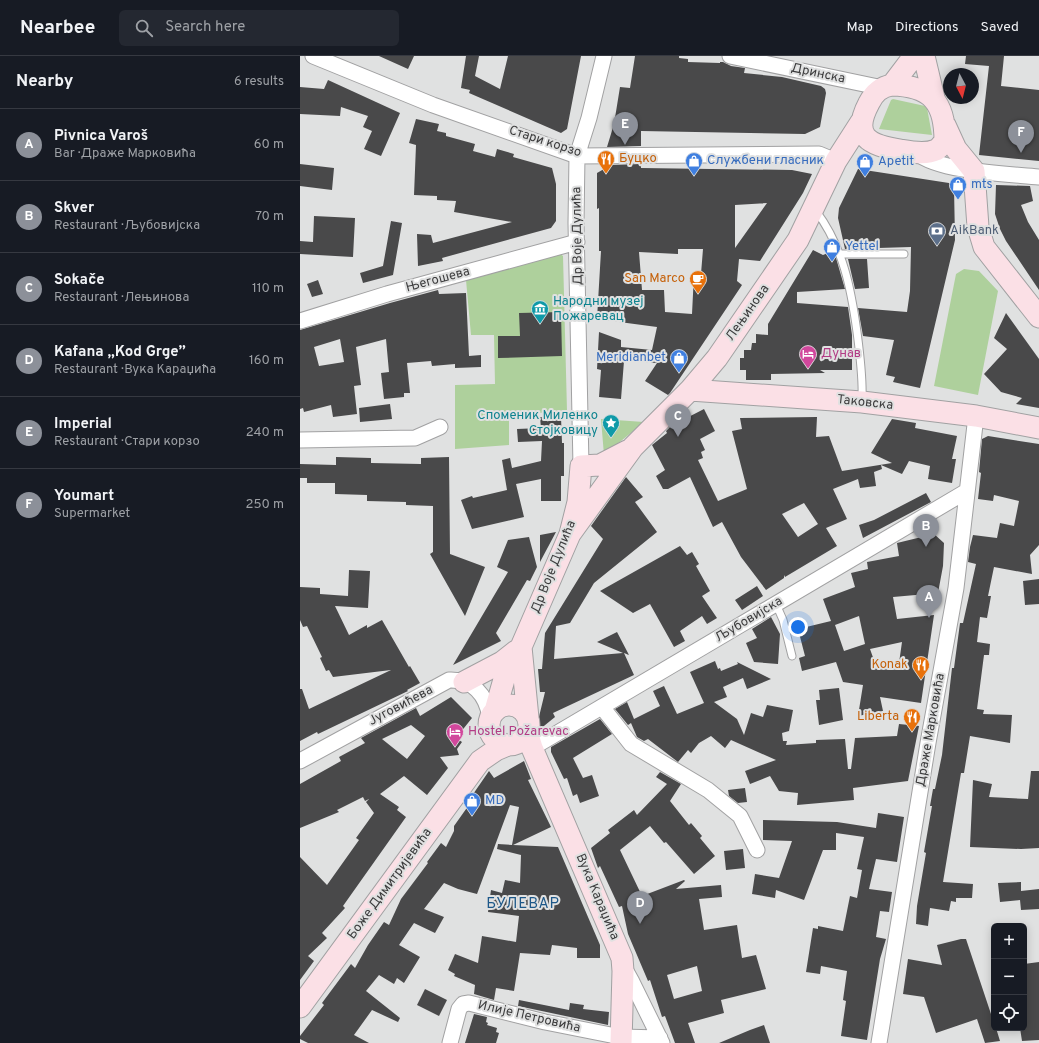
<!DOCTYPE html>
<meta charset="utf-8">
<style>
body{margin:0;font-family:Overpass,sans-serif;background:#242831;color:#f1f3f6}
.controls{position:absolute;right:12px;bottom:12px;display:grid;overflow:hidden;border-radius:6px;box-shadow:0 2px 10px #0003}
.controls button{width:36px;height:36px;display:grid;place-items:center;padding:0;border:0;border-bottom:1px solid #363941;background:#171b24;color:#f1f3f6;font:20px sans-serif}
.compass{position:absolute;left:643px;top:12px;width:36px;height:36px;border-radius:50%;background:#171b24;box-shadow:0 2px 10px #0003;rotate:173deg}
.you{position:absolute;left:498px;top:571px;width:14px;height:14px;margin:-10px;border:3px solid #fff;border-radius:50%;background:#1a73e8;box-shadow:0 0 0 6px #1a73e833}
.badge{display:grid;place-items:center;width:26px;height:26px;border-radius:50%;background:#8c9099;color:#fff;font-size:13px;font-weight:700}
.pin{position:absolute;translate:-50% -33px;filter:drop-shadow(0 1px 2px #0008)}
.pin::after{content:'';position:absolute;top:21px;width:14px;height:12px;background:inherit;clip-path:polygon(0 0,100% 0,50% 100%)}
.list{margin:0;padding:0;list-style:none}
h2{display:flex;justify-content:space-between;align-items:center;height:52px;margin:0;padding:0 16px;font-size:17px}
h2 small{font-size:13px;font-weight:400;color:#9ea1a6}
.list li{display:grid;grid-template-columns:26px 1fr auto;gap:12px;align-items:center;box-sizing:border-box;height:72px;padding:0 16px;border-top:1px solid #363941}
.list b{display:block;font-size:15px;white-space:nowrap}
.list p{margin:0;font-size:13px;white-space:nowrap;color:#9ea1a6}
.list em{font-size:13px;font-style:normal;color:#9ea1a6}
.icon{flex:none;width:22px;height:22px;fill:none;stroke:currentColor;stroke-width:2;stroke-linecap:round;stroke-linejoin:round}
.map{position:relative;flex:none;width:739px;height:987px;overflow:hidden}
header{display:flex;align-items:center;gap:24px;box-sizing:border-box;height:56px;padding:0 20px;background:#171b24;border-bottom:1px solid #363941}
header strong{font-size:19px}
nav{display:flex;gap:22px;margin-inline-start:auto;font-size:14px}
.search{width:280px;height:36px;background:#242831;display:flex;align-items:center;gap:10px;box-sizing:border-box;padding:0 14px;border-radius:6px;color:#9ea1a6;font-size:15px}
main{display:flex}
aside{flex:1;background:#171b24}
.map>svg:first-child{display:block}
.green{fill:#aed09c}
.building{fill:#49494a;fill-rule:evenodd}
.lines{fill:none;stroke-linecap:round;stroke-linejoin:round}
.lane-casing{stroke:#a1a1a2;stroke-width:9}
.street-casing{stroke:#a1a1a2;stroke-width:17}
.secondary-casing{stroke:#a1a1a2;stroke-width:23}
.lane{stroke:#fff;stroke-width:7}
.street{stroke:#fff;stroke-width:15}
.secondary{stroke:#fbe0e6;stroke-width:21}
.labels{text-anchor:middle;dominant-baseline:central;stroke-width:4;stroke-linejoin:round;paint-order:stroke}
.street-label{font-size:13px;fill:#3c3c3d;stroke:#e0e1e1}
.food-label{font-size:13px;fill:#c56008;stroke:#e0e1e1;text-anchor:end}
.shop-label{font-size:13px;fill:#366cbe;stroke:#e0e1e1;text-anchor:start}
.service-label{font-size:13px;fill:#4e5e75;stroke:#e0e1e1;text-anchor:start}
.culture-label{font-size:13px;fill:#0d838f;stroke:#e0e1e1;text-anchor:start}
.hotel-label{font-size:13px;fill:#b23c85;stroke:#e0e1e1;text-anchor:start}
.quarter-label{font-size:15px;letter-spacing:1px;fill:#1d5889;stroke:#e0e1e1}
</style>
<header>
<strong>Nearbee</strong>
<div class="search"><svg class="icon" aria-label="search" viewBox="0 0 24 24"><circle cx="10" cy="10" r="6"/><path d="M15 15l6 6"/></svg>Search here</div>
<nav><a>Map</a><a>Directions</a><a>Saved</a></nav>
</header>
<main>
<aside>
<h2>Nearby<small>6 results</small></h2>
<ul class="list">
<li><span class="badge">A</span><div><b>Pivnica Varoš</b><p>Bar · Драже Марковића</p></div><em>60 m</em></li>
<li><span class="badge">B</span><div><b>Skver</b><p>Restaurant · Љубовијска</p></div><em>70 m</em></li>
<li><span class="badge">C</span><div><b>Sokače</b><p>Restaurant · Лењинова</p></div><em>110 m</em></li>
<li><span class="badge">D</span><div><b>Kafana „Kod Grge”</b><p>Restaurant · Вука Караџића</p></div><em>160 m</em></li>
<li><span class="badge">E</span><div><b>Imperial</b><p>Restaurant · Стари корзо</p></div><em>240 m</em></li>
<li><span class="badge">F</span><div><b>Youmart</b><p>Supermarket</p></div><em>250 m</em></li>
</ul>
</aside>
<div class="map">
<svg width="739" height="987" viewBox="0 0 739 987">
<rect width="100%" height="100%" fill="#e0e1e1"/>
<path class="green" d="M593 43 625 50 627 52 632 79 579 73 591 44Z
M258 196 263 200 267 355 209 359V389L155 393V329L195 328 194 279H171L166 224Z
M664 213 679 215 698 235 678 339 634 330 656 218Z
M301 363 344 366 304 399Z"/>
<path class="building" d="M79 0H114L108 13Z
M166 0H179L175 20 200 33 208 0H281L267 73 261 77 169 37 170 34 161 32Z
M335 0H379V2L388 3V6L420 7V6H423L431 10 445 12 444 17 482 21 521 30 525 33 526 37 520 71 505 78 341 75V90L307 91 314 68 320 31 330 32Z
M666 0H704L701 30 739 34V105L679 99 689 10 665 8Z
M28 24 100 57 81 100 64 93 72 75 63 71 68 60 41 51 40 60 0 58V31L24 33Z
M116 63 139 68 137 75 146 77V80L175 88 173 95 195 101 197 93 214 98 213 101 252 112 256 128V165L251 172 142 202 143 205 118 210 117 178 131 179 133 187 212 166 154 156 156 145 137 144V140L114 139 116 89 109 87Z
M0 108 34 112 32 134 0 130Z
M341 108V112L492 114 512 118 503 137 460 205 439 203 437 225 442 229 370 337 368 339 345 325 357 307 341 306 328 302V306L324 305 321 343 299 341 301 314 297 313 299 276 321 284V291L352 294 357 271 297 263 301 195H299V152L297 153V117L311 109ZM467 147 435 192V149ZM378 193H403L401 218H394L392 258 365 256 364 234H342L339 196 378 198Z
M558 113 649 127 654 131 655 184 620 332 593 326 595 321 586 319 594 284 563 280 558 252 607 256 610 235 611 191 545 193 538 162 539 152Z
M696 129 730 130 733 145 721 149 728 166 739 184V234L706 185 700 173 695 158Z
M14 160 55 162 53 201 0 198V185L13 186Z
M91 165 102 167 93 219 63 227 60 217 83 210Z
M513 194 523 199 528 197 536 202 545 233 497 236V247L548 251 552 279V314H520L525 317 471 318V324H446V314H440V302H444V294H451L452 287H456V278L468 279V268Z
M548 203H567L569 232 555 233Z
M18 224 23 238 12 241 7 228Z
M138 234 139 238 166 237 169 300 181 299V311L155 312V308L132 310 131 305 107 307 110 337H104V341L84 343 81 317 89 316 86 283 56 291 61 329 54 330 57 358 33 361 31 349 4 356 3 352 0 353V274L90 247ZM40 283 44 306 19 310 14 291Z
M261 256 262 300 198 302V280H220L219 257Z
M706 257 739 303V352L716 348 722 342 701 336 684 318 707 293 694 282Z
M90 348 92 363 60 366 59 352Z
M404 353 415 375 400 383 405 394 401 396 403 402 398 404 418 445 447 433 432 375 442 373 440 362 517 361 516 381 529 380 542 415 592 407 571 397 592 363 616 367 615 372 657 380 652 403H656L652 427 628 423 630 410 609 405 602 418 581 409 582 413 574 416 576 430 560 432 558 423 533 433 547 463 526 472 537 490 485 521 484 519V522L466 534 441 501 422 466 413 471 390 421 368 433H363L356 420 365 414 352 389 367 377 366 375 371 370ZM504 447 518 468 498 481 482 458Z
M240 361H261L262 387H264V420H261V445H241V423L216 428 224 461 172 473 161 444 172 440 173 442 207 434 202 404 210 402 212 412 241 405 242 385 218 386 217 373 241 372Z
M688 380 739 388V489L730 499 732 518 694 511 688 540H691L687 562 680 561 677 586 690 588 689 599H684L677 653 684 654 683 658 712 659 710 687 670 680 664 717H661L643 826 673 828 672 842H656V846L651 845 649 855 630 852 628 870 616 868 617 850 626 797 624 796 632 750H630L633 733H635L642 699 652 612H654L660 567H663L676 508 668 506 670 491 673 479 697 482 700 467 714 470 719 445 694 439 693 445 678 443 681 417 679 416 682 383Z
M36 401 71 402V407L121 408V402L149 401 150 498 185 511 165 560 130 498 133 496V450L106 449V446L67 445V439L35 438V427H7V422H0V408L36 409Z
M326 421 343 441 335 446 357 476 294 527 270 567 256 570 254 603 323 597 297 586 317 576 329 599 324 597 334 619 253 657 255 661 239 674 237 669 245 636H240L238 613H242L245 577 303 483 291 470Z
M626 437 631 446 563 482 559 469 574 464Z
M256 476 240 506V479Z
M634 478 644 487 643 510 638 537 593 541 597 563 634 559 621 647 580 641 583 655 558 660 563 629 543 626 536 606 502 615 499 602 505 600 498 573 531 565 523 543 555 531 551 517 568 513 567 506 599 500 597 487ZM559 560 565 588 544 595 535 569ZM602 586 598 614 576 610 570 593Z
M229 481 237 511 230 525 227 524 196 577 201 585 153 609 208 516 197 511 208 484Z
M380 490 387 499 392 496 399 508 396 510 410 535 402 540 417 562 407 568 402 560 380 575 385 585 374 591 350 548 333 557 300 535Z
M49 514 70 515 68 552 35 550 49 579 67 569V572L82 564 109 611 110 610 120 627 107 634 108 635 18 678 17 676 0 685V633H2L9 653 91 614 33 621 29 614 26 615 20 602 22 601 7 570 3 571 0 564V531L20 532V538L48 540Z
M739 523V548L725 549 723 525Z
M457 530 463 540 442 554 435 544Z
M471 561 480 578 478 608 454 606 446 587 457 582 452 573Z
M415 605 418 613 420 612 421 615 438 608 437 606 471 623 447 633 443 622 423 631 427 641 414 646 437 663 444 679 451 657 463 661 467 649 493 654 489 675 482 677 483 685H487L486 689 516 687V684L545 683 548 713H551L555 682 597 680 599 668 619 670 608 725 553 732 554 744 497 749 498 737 479 735 470 720 450 728 445 715 476 704 431 684 425 692 411 680 399 687 391 697 388 694 378 706 348 683 344 685 337 681 331 667 328 669 315 653 327 646 334 663 360 650 353 635 364 630 377 658 404 647 390 616Z
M539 632 543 664 519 669 516 644H520L519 634Z
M151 641 172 662 156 682 162 686 157 693 159 699 140 701 148 712 127 739 104 720 80 738 99 751 97 754 106 761 43 850 45 852 22 877 27 882 8 900 14 905 0 924V801L27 829 59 784 56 782 74 757 66 746 69 743 65 745 63 741 37 754 39 756 0 772V728L41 705 39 701 65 687 61 682 116 652 120 660ZM111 669 125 680 107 703 82 683Z
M300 663 312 678 273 702 283 722 292 719 299 740 280 747 277 738 273 740 267 722 264 723 251 696V691Z
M224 705 231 723 228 724 251 771 213 789 258 791 300 889V902H277V892L252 889 250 899 220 897 214 935 196 932 194 944 174 938 175 929 154 920 155 918 148 914 155 898 178 907 182 880 216 886 219 860 188 856 191 834 202 837 205 824 220 827 221 799 197 793 198 788 212 789 219 751 210 749 177 838 158 833 144 827 124 853 144 861 135 877 114 867 99 889 120 901 104 927 97 922 94 928 79 919 66 935 100 962 98 966 72 954 54 979 69 987H8L0 983V980L24 949 22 947 51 908 55 912 68 889 84 866 89 869 101 843 128 807 127 806 141 787 146 791 154 775V770L171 746 169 744 189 715 194 722Z
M731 715H739V792L721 793 670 791 673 724 692 728 689 741 728 743Z
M360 716 381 728 370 745 389 769 391 767 402 780 400 782 415 800 394 818 366 786 364 787 350 770 320 794 342 840 384 824 385 825 376 833 421 829 422 841 399 843 404 874 437 869 442 902 456 899 466 933 421 944 424 957 388 967 395 987H375L365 960 362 961 350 924 348 925 328 878 322 850 319 851 300 810 298 812 291 792 310 777 308 774 334 754 337 759 367 728 356 721ZM397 910 402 935 374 943 367 919Z
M445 732 447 746 438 747 429 740 428 734Z
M578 757 604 761 597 806 576 803 569 833 592 836 589 856 580 855 576 881 586 883 580 903 567 984 541 980 546 945 543 944 547 915 521 910 520 918 506 916 513 872 518 873V870L543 875 550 840 557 842 562 814 557 813 564 781 536 777V794H523L504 844 476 834 475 842 452 838 455 818 479 822 492 785 463 784V764L537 766 576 772Z
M443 793 445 812 426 814 424 795Z
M721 826V835L739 833V853L721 854 720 844 700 846 698 827Z
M661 883H666L694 967V972H696L700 985 685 987 677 963 636 977 624 941 603 938 608 903 642 909 637 889Z
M739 906V984L722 985 720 972H724V908Z
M125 933 147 944 139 960 117 949Z
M219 944 269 954 270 947 284 949 283 953 309 956 308 969 218 950Z
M174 958 187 961 186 966 188 967 187 969 197 972 196 976 199 977 196 987H165Z
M464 969 470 987H419L450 974Z"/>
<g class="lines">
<g class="lane-casing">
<path id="lane" d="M516 155C543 191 551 232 557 276 560 299 563 321 562 343
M541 198H604
M476 548 483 564 492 600"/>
</g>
<g class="street-casing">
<path id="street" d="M13 0 133 49 277 100 519 98 536 105
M430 0 583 32
M617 97C639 116 710 118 739 121
M0 265 87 238 277 186
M0 384 115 382 140 371
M281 410 276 167 277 100 289 62 304 0
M302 651 331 688 408 734 440 760 457 794
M232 692 667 435
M0 705 149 624C173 623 186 639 190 661
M323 915 327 917 332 926 362 987
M150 987 159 953 163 948 169 947 245 966 321 981 360 982
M579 987 628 687 656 532 676 360"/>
</g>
<g class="secondary-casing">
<path id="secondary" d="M624 0 634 42
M592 29C631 30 645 46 645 85 642 88 640 92 636 94 625 99 611 96 600 94 569 89 551 81 569 47 574 37 580 31 592 29Z
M592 29 614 0
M645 69 656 93 674 115 678 171 684 191 739 261
M390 334 562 346 676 360 739 372
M270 478 333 391 390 334 417 302 498 184 536 105 561 66
M221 591 228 662
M164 626 202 606 216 595
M189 669a20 20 0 1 1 40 0a20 20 0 1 1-40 0Z
M195 655 205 620 221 591 270 478 278 446 281 410 300 409 327 395
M227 676 232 692 322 902 323 915 321 987
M0 951 180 705 196 694 208 689"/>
</g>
<use href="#lane" class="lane"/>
<use href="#street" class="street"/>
<use href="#secondary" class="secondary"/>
</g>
<defs>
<g id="restaurant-pin" transform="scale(0.9)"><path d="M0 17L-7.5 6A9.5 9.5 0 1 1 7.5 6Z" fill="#e8710a" stroke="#e0e1e1"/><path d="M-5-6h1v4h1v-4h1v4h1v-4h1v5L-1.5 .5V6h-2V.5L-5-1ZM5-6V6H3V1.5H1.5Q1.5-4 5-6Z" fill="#fff"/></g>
<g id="shop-pin" transform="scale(0.9)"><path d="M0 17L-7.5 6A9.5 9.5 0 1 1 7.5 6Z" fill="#3f7fe0" stroke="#e0e1e1"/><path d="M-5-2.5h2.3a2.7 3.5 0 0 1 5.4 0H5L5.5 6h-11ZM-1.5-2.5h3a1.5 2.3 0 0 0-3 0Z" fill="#fff"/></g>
<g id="bank-pin" transform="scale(0.9)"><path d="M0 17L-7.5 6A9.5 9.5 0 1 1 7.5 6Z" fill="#5c6f8a" stroke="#e0e1e1"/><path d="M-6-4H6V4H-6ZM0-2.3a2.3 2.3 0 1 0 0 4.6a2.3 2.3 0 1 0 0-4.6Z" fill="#fff"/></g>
<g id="cafe-pin" transform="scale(0.9)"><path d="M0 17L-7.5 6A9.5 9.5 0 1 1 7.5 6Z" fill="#e8710a" stroke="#e0e1e1"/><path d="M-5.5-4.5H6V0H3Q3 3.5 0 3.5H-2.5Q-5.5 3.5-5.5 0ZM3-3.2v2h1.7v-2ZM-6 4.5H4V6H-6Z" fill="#fff"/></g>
<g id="museum-pin" transform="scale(0.9)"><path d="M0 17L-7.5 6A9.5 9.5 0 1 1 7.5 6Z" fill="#0f9aa8" stroke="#e0e1e1"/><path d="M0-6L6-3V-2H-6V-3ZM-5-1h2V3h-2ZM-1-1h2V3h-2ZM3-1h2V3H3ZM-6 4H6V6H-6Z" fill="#fff"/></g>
<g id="hotel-pin" transform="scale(0.9)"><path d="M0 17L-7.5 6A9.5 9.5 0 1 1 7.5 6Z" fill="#d1479c" stroke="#e0e1e1"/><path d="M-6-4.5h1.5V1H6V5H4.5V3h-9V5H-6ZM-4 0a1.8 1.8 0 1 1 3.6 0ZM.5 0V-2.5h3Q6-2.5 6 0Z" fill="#fff"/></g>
<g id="sight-pin" transform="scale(0.9)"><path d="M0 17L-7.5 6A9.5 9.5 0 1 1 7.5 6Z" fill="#0f9aa8" stroke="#e0e1e1"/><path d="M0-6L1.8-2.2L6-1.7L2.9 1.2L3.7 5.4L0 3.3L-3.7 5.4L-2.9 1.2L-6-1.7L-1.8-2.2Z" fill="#fff"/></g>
</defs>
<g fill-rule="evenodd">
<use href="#restaurant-pin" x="306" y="103"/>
<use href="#shop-pin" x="394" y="105"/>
<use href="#shop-pin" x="565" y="106"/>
<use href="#shop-pin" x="658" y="129"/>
<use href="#bank-pin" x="637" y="175"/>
<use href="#shop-pin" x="532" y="191"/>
<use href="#cafe-pin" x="398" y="223"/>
<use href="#museum-pin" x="240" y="253"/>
<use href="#hotel-pin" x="508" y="298"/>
<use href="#shop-pin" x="379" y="302"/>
<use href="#sight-pin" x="311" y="367"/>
<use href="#restaurant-pin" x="621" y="609"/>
<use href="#restaurant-pin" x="612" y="661"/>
<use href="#hotel-pin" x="155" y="676"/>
<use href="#shop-pin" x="172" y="745"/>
</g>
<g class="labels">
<g class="street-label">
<text transform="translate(518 18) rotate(12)">Дринска</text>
<text transform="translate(245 86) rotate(18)">Стари корзо</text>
<text transform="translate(278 180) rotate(-91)">Др Воје Дулића</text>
<text transform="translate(138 224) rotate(-15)">Његошева</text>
<text transform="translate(448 257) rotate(-55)">Лењинова</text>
<text transform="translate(565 347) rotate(6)">Таковска</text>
<text transform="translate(254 511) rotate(-68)">Др Воје Дулића</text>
<text transform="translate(449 564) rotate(-31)">Љубовијска</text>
<text transform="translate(101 650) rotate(-28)">Југовићева</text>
<text transform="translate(631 674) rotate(-80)">Драже Марковића</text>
<text transform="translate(90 828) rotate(-54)">Боже Димитријевића</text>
<text transform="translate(297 841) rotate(67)">Вука Караџића</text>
<text transform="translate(229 961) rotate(13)">Илије Петровића</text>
</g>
<g class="food-label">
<text x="319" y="103" text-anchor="start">Буцко</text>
<text x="385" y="223">San Marco</text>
<text x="608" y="609">Konak</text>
<text x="599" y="661">Liberta</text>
</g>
<g class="shop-label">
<text x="407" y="105">Службени гласник</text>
<text x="578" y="106">Apetit</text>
<text x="671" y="129">mts</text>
<text x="545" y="191">Yettel</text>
<text x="366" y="302" text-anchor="end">Meridianbet</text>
<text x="185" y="745">MD</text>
</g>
<g class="service-label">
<text x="650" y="175">AikBank</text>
</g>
<g class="culture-label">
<text x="253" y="246">Народни музеј<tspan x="253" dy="15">Пожаревац</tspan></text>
<text x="298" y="360" text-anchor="end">Споменик Миленко<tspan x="298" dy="15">Стојковицу</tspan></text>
</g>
<g class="hotel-label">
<text x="521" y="298">Дунав</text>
<text x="168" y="676">Hostel Požarevac</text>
</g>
<g class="quarter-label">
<text x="223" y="848">БУЛЕВАР</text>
</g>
</g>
</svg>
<div class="controls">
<button>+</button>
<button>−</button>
<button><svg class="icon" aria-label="locate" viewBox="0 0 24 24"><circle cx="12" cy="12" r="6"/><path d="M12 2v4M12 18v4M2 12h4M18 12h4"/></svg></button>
</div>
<svg class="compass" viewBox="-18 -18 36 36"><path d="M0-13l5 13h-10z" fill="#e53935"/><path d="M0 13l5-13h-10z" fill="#9ea1a6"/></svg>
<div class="you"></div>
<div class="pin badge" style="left:629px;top:562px">A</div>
<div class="pin badge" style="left:626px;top:491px">B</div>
<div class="pin badge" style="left:378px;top:381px">C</div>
<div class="pin badge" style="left:340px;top:868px">D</div>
<div class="pin badge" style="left:325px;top:89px">E</div>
<div class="pin badge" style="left:721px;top:97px">F</div>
</div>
</main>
